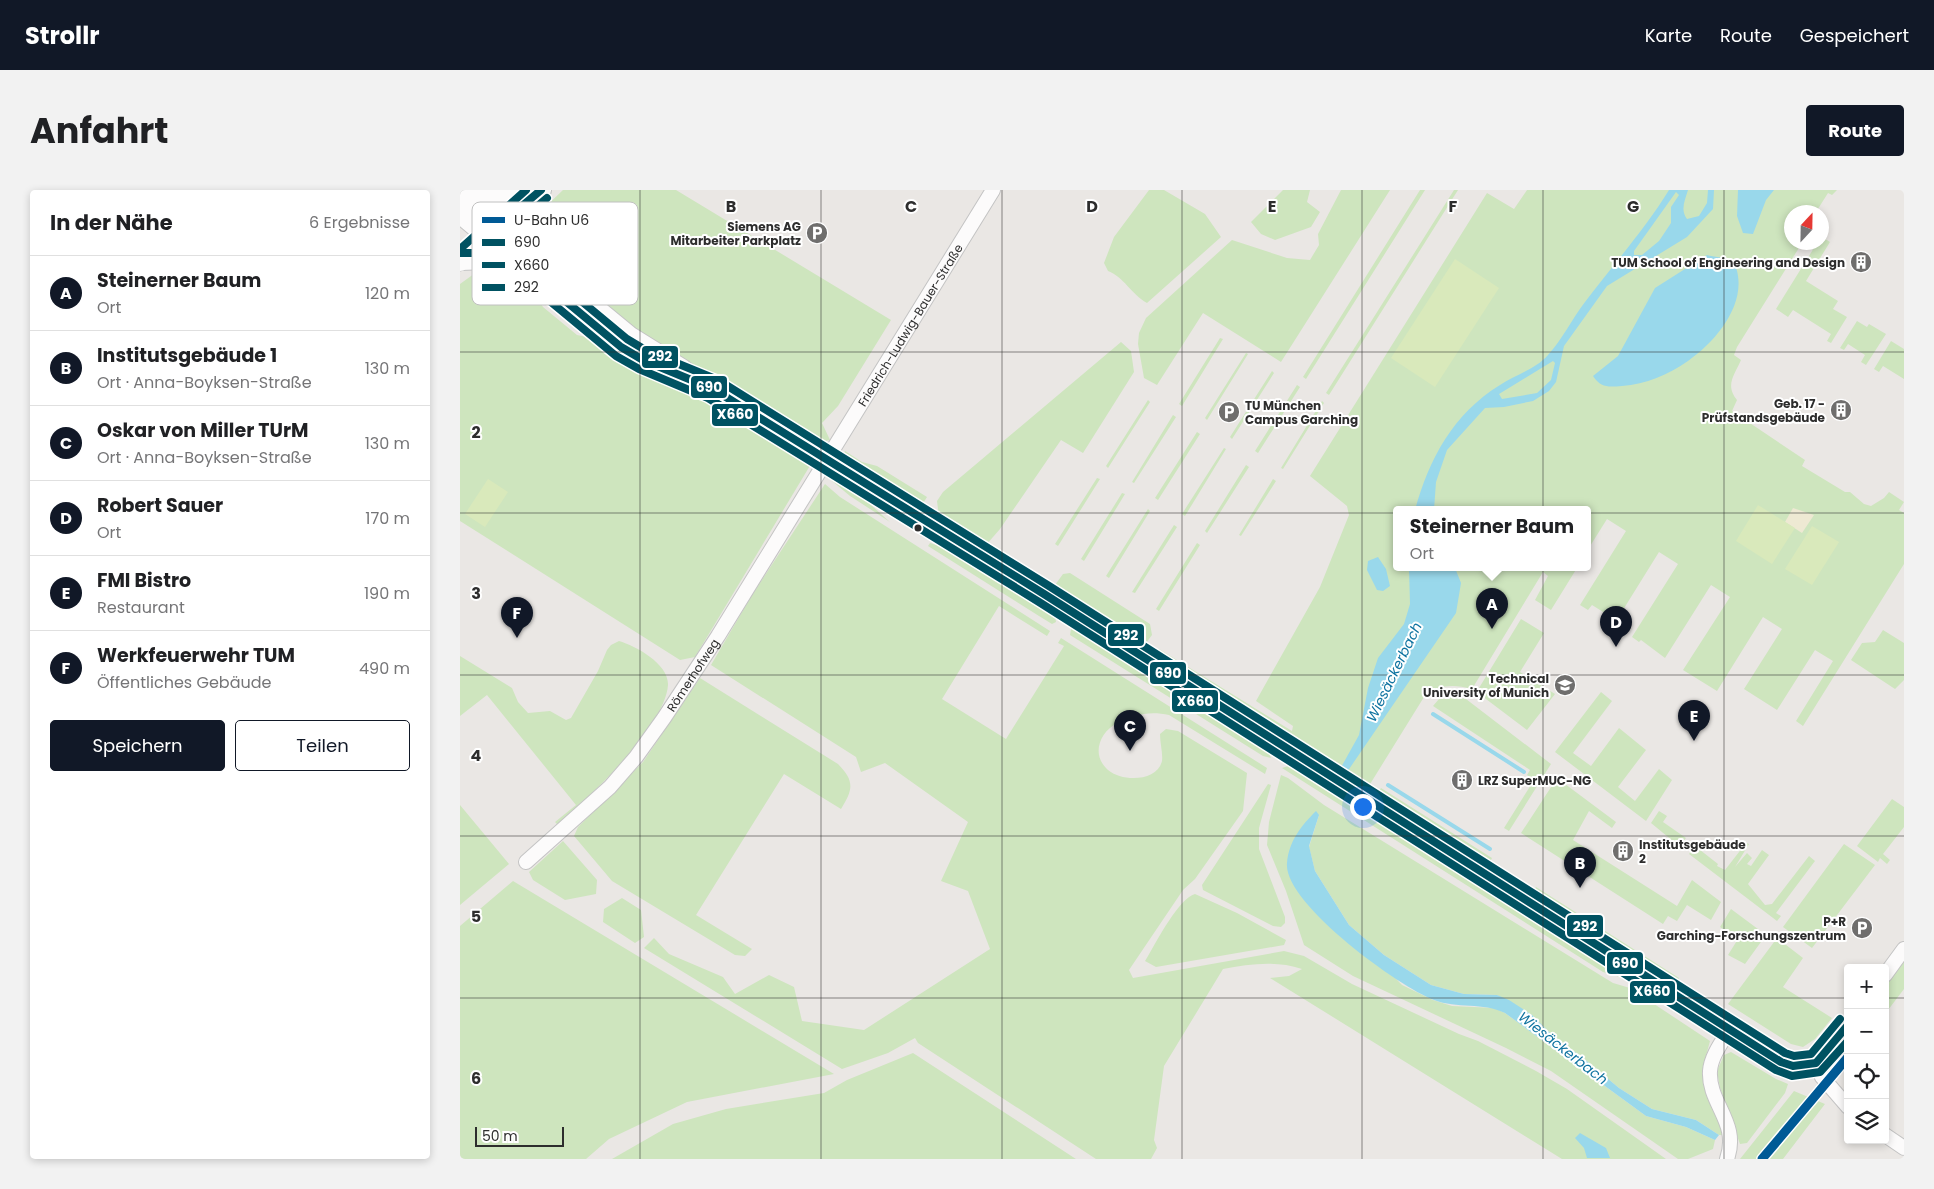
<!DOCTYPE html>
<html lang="de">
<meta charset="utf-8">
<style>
body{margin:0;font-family:Poppins,sans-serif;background:#f2f2f2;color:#202124}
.controls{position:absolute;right:15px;bottom:15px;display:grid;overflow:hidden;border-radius:5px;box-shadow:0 2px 8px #0003}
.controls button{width:45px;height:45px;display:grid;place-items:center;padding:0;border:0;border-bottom:1px solid #e0e0e0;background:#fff;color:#202124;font:25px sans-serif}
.compass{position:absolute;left:1324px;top:15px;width:45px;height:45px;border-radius:50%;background:#fff;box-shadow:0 2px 8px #0003;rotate:22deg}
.scale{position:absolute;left:15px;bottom:12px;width:89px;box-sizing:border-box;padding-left:5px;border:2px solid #2d2d2d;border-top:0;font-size:14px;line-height:18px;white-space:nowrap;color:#2d2d2d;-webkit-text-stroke:4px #fff;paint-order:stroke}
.you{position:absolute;left:902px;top:616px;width:18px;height:18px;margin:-12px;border:4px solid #fff;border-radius:50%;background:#1a73e8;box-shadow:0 0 0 8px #1a73e833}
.badge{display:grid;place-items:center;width:32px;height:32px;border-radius:50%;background:#111827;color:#fff;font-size:16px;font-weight:700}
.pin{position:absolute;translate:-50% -41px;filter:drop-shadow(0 1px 2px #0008)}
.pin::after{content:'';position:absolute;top:26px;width:18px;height:15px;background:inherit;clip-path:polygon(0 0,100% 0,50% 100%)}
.popup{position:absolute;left:933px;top:316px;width:198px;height:65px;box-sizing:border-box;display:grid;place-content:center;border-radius:5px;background:#fff;filter:drop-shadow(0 1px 4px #0005);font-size:16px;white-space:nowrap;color:#757577}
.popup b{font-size:19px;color:#202124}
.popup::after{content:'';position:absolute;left:50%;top:100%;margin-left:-10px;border:10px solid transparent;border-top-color:#fff}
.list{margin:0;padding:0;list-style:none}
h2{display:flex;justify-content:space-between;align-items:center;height:65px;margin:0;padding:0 20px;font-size:21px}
h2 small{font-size:16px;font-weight:400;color:#757577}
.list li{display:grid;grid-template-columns:32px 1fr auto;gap:15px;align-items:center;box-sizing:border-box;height:75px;padding:0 20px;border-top:1px solid #e0e0e0}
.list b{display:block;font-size:19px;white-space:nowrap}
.list p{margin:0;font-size:16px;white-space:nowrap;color:#757577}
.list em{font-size:16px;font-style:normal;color:#757577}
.actions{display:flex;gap:10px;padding:15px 20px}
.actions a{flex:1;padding:11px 0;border:1px solid #111827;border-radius:5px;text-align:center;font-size:18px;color:#111827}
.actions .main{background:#111827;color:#fff}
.icon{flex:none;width:28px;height:28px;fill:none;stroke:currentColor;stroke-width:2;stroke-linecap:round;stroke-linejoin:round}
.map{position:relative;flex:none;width:1444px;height:969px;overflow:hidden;border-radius:5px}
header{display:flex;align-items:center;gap:30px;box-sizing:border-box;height:70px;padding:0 25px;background:#111827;color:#fff}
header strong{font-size:24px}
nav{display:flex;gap:28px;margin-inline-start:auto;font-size:18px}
.intro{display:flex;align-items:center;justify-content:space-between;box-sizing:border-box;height:120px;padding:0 30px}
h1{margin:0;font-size:35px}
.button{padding:12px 22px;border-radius:5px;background:#111827;color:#fff;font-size:18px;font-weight:700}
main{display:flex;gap:30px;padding:0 30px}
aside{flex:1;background:#fff;border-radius:5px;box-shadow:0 2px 8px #0003}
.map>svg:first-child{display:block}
.green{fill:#cee5be}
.sand{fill:#eee9d3}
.pitch{fill:#d9e9bb}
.water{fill:#99d8eb;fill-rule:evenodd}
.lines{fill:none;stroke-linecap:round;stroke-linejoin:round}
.stream{stroke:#99d8eb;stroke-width:4}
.minor-casing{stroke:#c4c4c4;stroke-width:16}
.tertiary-casing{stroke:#c4c4c4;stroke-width:19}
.secondary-casing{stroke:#c4c4c4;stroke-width:22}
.minor{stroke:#fcfbfb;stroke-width:14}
.tertiary{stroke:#fcfbfb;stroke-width:18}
.secondary{stroke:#fcfbfb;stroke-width:20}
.bus-1-casing{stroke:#fff;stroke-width:11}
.bus-2-casing{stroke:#fff;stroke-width:11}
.bus-3-casing{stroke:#fff;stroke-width:11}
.bus-1{stroke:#005262;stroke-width:8}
.bus-2{stroke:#005262;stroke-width:8}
.bus-3{stroke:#005262;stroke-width:8}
.metro-1-casing{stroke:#fff;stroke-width:12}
.metro-1{stroke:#005a96;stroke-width:9}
.grid{fill:none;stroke:#2d2d2d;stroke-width:1;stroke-opacity:0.55}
.bus-dot{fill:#2d2d2d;stroke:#fff;stroke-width:2}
.labels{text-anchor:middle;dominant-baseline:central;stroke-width:4;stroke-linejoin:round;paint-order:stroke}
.poi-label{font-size:12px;font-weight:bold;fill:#2d2d2d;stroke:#fff;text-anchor:end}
.street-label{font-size:12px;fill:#2d2d2d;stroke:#fff}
.water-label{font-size:14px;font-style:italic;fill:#0f73a0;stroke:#fff}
.key{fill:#fff;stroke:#c0c0c0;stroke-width:1}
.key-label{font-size:14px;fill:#2d2d2d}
.grid-label{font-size:16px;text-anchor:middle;font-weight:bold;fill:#2d2d2d;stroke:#fff;stroke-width:4;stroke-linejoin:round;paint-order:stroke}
.line-badge{stroke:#fff;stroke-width:2}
.badge-label{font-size:14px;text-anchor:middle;font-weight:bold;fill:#fff}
</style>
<header>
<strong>Strollr</strong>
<nav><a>Karte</a><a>Route</a><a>Gespeichert</a></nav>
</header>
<div class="intro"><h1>Anfahrt</h1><a class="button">Route</a></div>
<main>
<aside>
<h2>In der Nähe<small>6 Ergebnisse</small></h2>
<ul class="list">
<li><span class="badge">A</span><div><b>Steinerner Baum</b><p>Ort</p></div><em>120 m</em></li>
<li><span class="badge">B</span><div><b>Institutsgebäude 1</b><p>Ort · Anna-Boyksen-Straße</p></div><em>130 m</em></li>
<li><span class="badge">C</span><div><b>Oskar von Miller TUrM</b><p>Ort · Anna-Boyksen-Straße</p></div><em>130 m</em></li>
<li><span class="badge">D</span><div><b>Robert Sauer</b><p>Ort</p></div><em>170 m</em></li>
<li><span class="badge">E</span><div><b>FMI Bistro</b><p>Restaurant</p></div><em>190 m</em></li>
<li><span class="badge">F</span><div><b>Werkfeuerwehr TUM</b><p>Öffentliches Gebäude</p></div><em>490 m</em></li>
</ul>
<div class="actions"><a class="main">Speichern</a><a>Teilen</a></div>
</aside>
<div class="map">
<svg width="1444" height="969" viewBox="0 0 1444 969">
<rect width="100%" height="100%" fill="#eae7e4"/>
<path class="green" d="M103 0H216L431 130 378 216 362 233 370 250 361 252 343 245 168 136 126 95 89 64 77 50 78 24Z
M689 0H704L745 24 761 47 687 113C671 104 664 87 648 81L644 73 654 47Z
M823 0H850L847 12 860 22 851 37 815 50 801 44 791 32Z
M881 0H930L821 172 743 123 697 195 684 188 678 154 679 143 686 128 772 50 827 68 850 70 859 55 858 44Z
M960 0H965L846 189 843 187Z
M994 0H998L869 205 866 203Z
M1067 0H1377L1372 5 1368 3 1356 22H1332V52L1342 53 1277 157 1274 165 1281 170C1274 186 1265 195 1277 210L1272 221 1345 270 1342 276 1385 302H1390L1404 314 1411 316 1424 308 1429 302 1444 312 1439 320 1444 323V374L1343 536 1336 531 1373 471 1355 460 1317 520 1284 499 1322 439 1303 427 1257 501 1223 480 1270 407 1251 395 1205 468 1181 450 1179 452 1172 447 1218 374 1199 362 1153 436 1145 431 1148 425 1132 415 1128 420 1120 415 1166 341 1147 329 1127 361V320H937V378H1117L1091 420 1075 410 1088 386 1083 382 1012 499C993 494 980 494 964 507L907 599 703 471 699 465V459L832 541 833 536 796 511 860 397 889 325 887 316 850 286 1027 3 1054 19Z
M1362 47 1370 52 1346 91 1378 111 1373 119 1387 127 1371 153 1367 151 1371 144 1333 120 1328 127 1316 119 1357 53 1362 52Z
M32 79 63 87 83 117 117 145 136 149 155 167 251 211 351 274 235 467 220 470 0 331V94L18 81Z
M1397 131 1407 137 1409 134 1426 144 1406 175 1401 172 1405 165 1388 154 1384 160 1380 158Z
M760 148 763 149 722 216 719 214Z
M1431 151 1444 159V189L1423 176 1419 182 1414 179Z
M661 152 671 161 674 182 623 263 601 250 540 339 526 355 479 327 477 311 483 302Z
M786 163 788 164 747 230 745 228Z
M812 181 814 183 772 249 770 247Z
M837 195 840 197 798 263 795 261Z
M688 210 690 212 648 278 646 276Z
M862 211 864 213 823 279 821 278Z
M713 225 716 227 674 293 672 292Z
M737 242 740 244 698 310 695 308Z
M764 258 766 259 725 326 722 324Z
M385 261 402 272 417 276 467 307 460 318 381 269Z
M786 275 789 277 747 343 745 341Z
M637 288 640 289 598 356 595 354Z
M813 289 816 291 781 346 779 345Z
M371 290C393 294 413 318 430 332L390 306Z
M365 294 380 307 590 441 587 446 539 416 482 509 546 549 604 456 598 453 601 448 807 578 805 584 709 525C691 521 673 524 657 533 639 543 631 565 648 580 662 592 697 592 702 571 703 564 700 553 700 544L706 539 718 541 787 583 783 621 735 689 723 700 669 780 673 788 824 761 844 766 892 794 999 844 1018 851 1076 881 1107 899 1206 969H1102L810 788 829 786 842 779C816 770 789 774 763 779L704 876 694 950 697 958 691 969H636L458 853 455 848 428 863 382 879 184 758 194 748 209 764 263 787 275 804 309 785 334 797 342 831 404 840 530 759 508 701 481 691 508 632 425 573 401 582 396 567 251 475 292 405Z
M662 303 665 304 624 371 621 369Z
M688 319 690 321 649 388 646 386Z
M714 335 717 337 675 403 672 402Z
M470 353 492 360 595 426 596 432 592 434 579 426 468 356Z
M737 353 740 355 699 421 696 419Z
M610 383 690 434 692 445 686 453H676L597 403 595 395 603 384Z
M1061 429 1084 443 1060 482 1095 504 1067 540 1022 506 1019 498Z
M611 439 622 442 807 559 811 568 803 566 610 445Z
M1423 440 1444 453V490L1435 499 1391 470 1402 453 1415 452Z
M159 451C176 456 209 474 208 495 205 537 129 607 98 635L95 632 116 615 27 505 0 526V466L52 498 58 512 68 523 90 521 106 530 111 528 138 481 147 460 151 455Z
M240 488 378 574C395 591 393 600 381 619L324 584 236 725 292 759 285 766 275 765 152 691 114 646 118 637 183 572Z
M1141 502 1152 511 1113 563 1131 576 1159 538 1186 560 1158 597 1175 611 1199 579 1212 590 1186 631 1095 562Z
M989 505 1006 509 1091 574 1049 641 1044 638 1074 590 1067 585 1070 580 973 516 979 509Z
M831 575 845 582 893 616 954 651 1144 770 1173 791 1143 782 822 578Z
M821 585 828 588 864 615 1153 793 1170 798 1250 851 1243 877 1244 896 1265 945H1259L1236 930 1192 919 1159 898 1123 868 1094 847 1072 825 1037 805 1004 804 971 795 924 765 889 735 855 681 849 657 859 625 827 675 942 795 973 810 992 816 1035 818 1045 823 1186 926 1226 937 1255 950 1253 959 1228 969H1218L1091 881 1046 858 893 786 844 755 826 701 807 655 809 632Z
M1097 588 1156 632 1152 638 1129 621 1113 650 1217 716 1232 690 1261 712 1251 730 1227 715 1217 731 1208 726 1203 734 1061 643Z
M808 594 811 595 799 638V659L825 727V733L821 737 813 736 743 700 742 695Z
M921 598 1032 668 1029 674 917 604Z
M1432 609 1444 617V637L1423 664 1430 670 1427 674 1420 668 1418 672 1397 656Z
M0 615 49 674 0 715Z
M1199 621 1207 626 1203 632 1226 648 1219 656 1191 633Z
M103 651 137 690 136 704 105 710 73 690 69 682Z
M1286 653 1289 654 1275 677 1287 663 1292 668 1287 674 1291 676 1302 660 1309 665 1288 694 1305 715 1312 714 1349 666 1355 671 1316 723 1321 726 1317 731 1229 664 1235 656 1258 674 1257 676 1265 680Z
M1384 654 1415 675 1352 758 1323 737Z
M53 691 374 884 227 912 149 949 126 969H0V736Z
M1076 697 1219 788 1217 792 1073 702Z
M735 704 777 723 826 750 824 755 696 777 685 771 688 766C697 751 719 708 735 704Z
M162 708 181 720 184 747 175 753 143 732 144 719Z
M1271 719 1306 745 1285 774 1268 765 1278 749 1260 737Z
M1317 748 1343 768 1323 797 1372 828 1355 849 1343 857 1331 854 1268 814Z
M1444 771V799L1425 824V797Z
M1280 856 1288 858 1323 879 1351 887C1326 894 1298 869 1278 857Z
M1271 862 1316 889 1328 894 1325 903 1287 953 1280 954 1260 898 1257 881 1264 865Z
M453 863 616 969H152L213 934 266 919 364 903 387 890Z
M1334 901 1365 914 1323 969H1280Z"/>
<path class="sand" d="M1333 318 1354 325 1342 343 1325 332Z"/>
<path class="pitch" d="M995 69 1039 98 975 197 931 168Z
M28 289 48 302 25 337 5 324Z
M1298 315 1335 338 1312 374 1276 351Z
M1352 336 1379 352 1352 395 1325 379Z"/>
<path class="water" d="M1209 0H1228C1225 10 1220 20 1227 29L1239 26 1247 13 1248 0H1254L1253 19 1227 47 1147 96 1104 156 1096 192 1089 201 1073 211 1044 217 1025 218 987 260 976 292 974 320H955C969 269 993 224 1040 195 1055 185 1076 179 1088 165 1102 150 1112 129 1125 112 1153 75 1185 39 1209 0ZM1216 2 1219 5 1211 17V33L1199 51 1182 65H1174V61ZM1093 171 1095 173 1091 190 1077 203 1042 209 1039 204Z
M1278 0H1314L1306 10 1293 44 1283 43 1277 26Z
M1247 65C1254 67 1264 67 1269 71 1276 75 1277 79 1278 86 1283 119 1254 153 1228 171 1208 185 1186 194 1162 196 1148 197 1141 198 1133 186L1158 166 1195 98Z
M918 367 926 379 930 396 923 401 917 400 907 380 908 371Z
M949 378H995L1001 393 996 423 885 585 879 581 899 545 908 498 918 468 944 434 950 414Z
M856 621 859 625 849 656 855 681 889 735 924 765 971 795 1004 804 1037 805 1049 810 1072 825 1094 847 1123 868 1159 898 1192 919 1236 930 1259 945 1255 950 1226 937 1186 926 1045 823C1023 812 997 819 974 810 939 797 823 713 827 673 829 651 841 636 856 621Z
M1120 943 1146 958 1150 968H1127L1124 958 1115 948Z"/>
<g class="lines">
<path class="stream" d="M973 524 1064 582
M928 595 1030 659"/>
<g class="minor-casing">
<g id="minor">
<path d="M77 3C70 32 68 41 82 67"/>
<path d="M40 36 171 144 224 177 253 199 584 404 1321 872 1333 876 1356 873 1388 835"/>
<path d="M27 46 161 157 183 170 236 193"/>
<path d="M0 73 30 72 62 77"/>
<path id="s1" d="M66 672 150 597 176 567 204 528 258 446 533 0"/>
<path d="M1425 785 1444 759"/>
<path d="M1356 873 1362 887 1388 917"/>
<path d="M1425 945 1444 958"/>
<path d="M1267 969C1280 932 1248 914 1250 881 1251 866 1262 852 1270 839"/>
</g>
</g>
<g class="tertiary-casing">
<path id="tertiary" d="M0 72 27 46"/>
</g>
<g class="secondary-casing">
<path id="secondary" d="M0 1C26 11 50 7 77 3
M3 4 40 36
M0 23 27 46 81 0"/>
</g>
<use href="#minor" class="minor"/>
<use href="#tertiary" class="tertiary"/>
<use href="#secondary" class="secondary"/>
<g class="bus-1-casing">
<path id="bus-1" d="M27 46 161 157 183 170 253 199 584 404 1321 872 1333 876 1356 873 1388 835
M27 46 81 0"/>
</g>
<g class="bus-2-casing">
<path id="bus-2" d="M21 54 156 166 179 179 248 208 579 412 1316 880 1332 886 1360 882 1388 851
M33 54 87 8"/>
</g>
<g class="bus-3-casing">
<path id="bus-3" d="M0 59 66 0
M0 63H38L72 70 167 149 187 161 258 190 589 396 1325 863 1334 866 1351 864 1380 829"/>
</g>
<use href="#bus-1" class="bus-1"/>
<use href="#bus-2" class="bus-2"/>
<use href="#bus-3" class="bus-3"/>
<g class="metro-1-casing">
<path id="metro-1" d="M1302 969 1388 867"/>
</g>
<use href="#metro-1" class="metro-1"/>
</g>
<path class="grid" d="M180 0V969M361 0V969M542 0V969M722 0V969M902 0V969M1083 0V969M1264 0V969M0 162H1444M0 323H1444M0 485H1444M0 646H1444M0 808H1388M1425 808H1444"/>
<defs>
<g id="parking-disc" transform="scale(1.125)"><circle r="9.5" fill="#6f6e6d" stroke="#fff"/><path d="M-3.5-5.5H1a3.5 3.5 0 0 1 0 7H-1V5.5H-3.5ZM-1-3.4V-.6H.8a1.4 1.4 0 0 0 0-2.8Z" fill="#fff"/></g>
<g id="building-disc" transform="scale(1.125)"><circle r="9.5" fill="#6f6e6d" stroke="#fff"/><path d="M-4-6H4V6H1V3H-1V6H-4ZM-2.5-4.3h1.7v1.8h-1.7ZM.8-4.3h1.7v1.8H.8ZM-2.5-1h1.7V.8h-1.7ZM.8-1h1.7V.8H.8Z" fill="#fff"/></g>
<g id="university-disc" transform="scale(1.125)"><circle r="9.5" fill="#6f6e6d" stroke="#fff"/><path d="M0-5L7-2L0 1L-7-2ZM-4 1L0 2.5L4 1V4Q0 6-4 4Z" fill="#fff"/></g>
</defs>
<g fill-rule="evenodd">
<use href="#parking-disc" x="357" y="43"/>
<use href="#building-disc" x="1401" y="72"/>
<use href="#building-disc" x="1381" y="220"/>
<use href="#parking-disc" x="769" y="222"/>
<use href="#university-disc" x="1105" y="495"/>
<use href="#building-disc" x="1002" y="590"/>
<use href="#building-disc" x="1163" y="661"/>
<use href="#parking-disc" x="1402" y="738"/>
</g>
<circle class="bus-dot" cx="458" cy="338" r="4.5"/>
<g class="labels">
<g class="poi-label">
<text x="341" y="36">Siemens AG<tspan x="341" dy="14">Mitarbeiter Parkplatz</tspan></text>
<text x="1385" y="72">TUM School of Engineering and Design</text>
<text x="1365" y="213">Geb. 17 -<tspan x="1365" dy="14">Prüfstandsgebäude</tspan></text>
<text x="785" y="215" text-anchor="start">TU München<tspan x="785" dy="14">Campus Garching</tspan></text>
<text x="1089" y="488">Technical<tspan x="1089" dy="14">University of Munich</tspan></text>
<text x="1018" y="590" text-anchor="start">LRZ SuperMUC-NG</text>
<text x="1179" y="654" text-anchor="start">Institutsgebäude<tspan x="1179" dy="14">2</tspan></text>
<text x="1386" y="731">P+R<tspan x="1386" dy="14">Garching-Forschungszentrum</tspan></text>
</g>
<g class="street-label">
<text stroke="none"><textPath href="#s1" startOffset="664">Friedrich-Ludwig-Bauer-Straße</textPath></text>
<text stroke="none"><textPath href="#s1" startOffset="252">Römerhofweg</textPath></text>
</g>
<g class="water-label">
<text transform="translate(934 482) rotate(-64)">Wiesäckerbach</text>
<text transform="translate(1103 858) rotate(38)">Wiesäckerbach</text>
</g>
</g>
<rect x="12" y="12" width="166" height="103" rx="8" class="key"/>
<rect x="22" y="27" width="23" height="6" fill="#005a96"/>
<rect x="22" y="49" width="23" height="7" fill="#005262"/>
<rect x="22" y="72" width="23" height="6" fill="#005262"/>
<rect x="22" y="94" width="23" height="7" fill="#005262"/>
<g class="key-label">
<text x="54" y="35">U-Bahn U6</text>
<text x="54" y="57">690</text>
<text x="54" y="80">X660</text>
<text x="54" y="102">292</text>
</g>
<g class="grid-label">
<text x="271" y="22">B</text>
<text x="451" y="22">C</text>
<text x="632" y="22">D</text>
<text x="812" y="22">E</text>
<text x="993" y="22">F</text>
<text x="1173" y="22">G</text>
<text x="16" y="248">2</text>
<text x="16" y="409">3</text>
<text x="16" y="571">4</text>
<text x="16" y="732">5</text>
<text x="16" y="894">6</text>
</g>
<g class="line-badge">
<rect x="181" y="155" width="38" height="24" rx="5" fill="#005262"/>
<rect x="230" y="185" width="38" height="24" rx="5" fill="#005262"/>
<rect x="251" y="213" width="48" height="24" rx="5" fill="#005262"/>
<rect x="647" y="433" width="38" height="24" rx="5" fill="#005262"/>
<rect x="689" y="471" width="38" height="24" rx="5" fill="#005262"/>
<rect x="711" y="499" width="48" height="24" rx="5" fill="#005262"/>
<rect x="1106" y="724" width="38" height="24" rx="5" fill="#005262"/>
<rect x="1146" y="761" width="38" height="24" rx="5" fill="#005262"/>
<rect x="1169" y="790" width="47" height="24" rx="5" fill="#005262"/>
</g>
<g class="badge-label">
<text x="200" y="171">292</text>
<text x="249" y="202">690</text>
<text x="275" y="229">X660</text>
<text x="666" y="450">292</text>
<text x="708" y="488">690</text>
<text x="735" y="516">X660</text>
<text x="1125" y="741">292</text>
<text x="1165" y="778">690</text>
<text x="1192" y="806">X660</text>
</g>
</svg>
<div class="controls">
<button>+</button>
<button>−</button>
<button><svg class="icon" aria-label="locate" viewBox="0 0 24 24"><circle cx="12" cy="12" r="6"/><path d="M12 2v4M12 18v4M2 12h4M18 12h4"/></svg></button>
<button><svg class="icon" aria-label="layers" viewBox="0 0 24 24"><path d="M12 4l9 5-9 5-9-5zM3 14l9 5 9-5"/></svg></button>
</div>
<svg class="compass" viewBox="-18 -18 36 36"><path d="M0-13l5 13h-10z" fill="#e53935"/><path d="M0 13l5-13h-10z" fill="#757577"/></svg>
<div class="scale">50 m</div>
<div class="you"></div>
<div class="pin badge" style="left:1032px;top:439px">A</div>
<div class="popup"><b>Steinerner Baum</b>Ort</div>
<div class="pin badge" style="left:1120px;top:698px">B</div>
<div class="pin badge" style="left:670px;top:561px">C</div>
<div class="pin badge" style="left:1156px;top:457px">D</div>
<div class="pin badge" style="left:1234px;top:551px">E</div>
<div class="pin badge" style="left:57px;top:448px">F</div>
</div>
</main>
